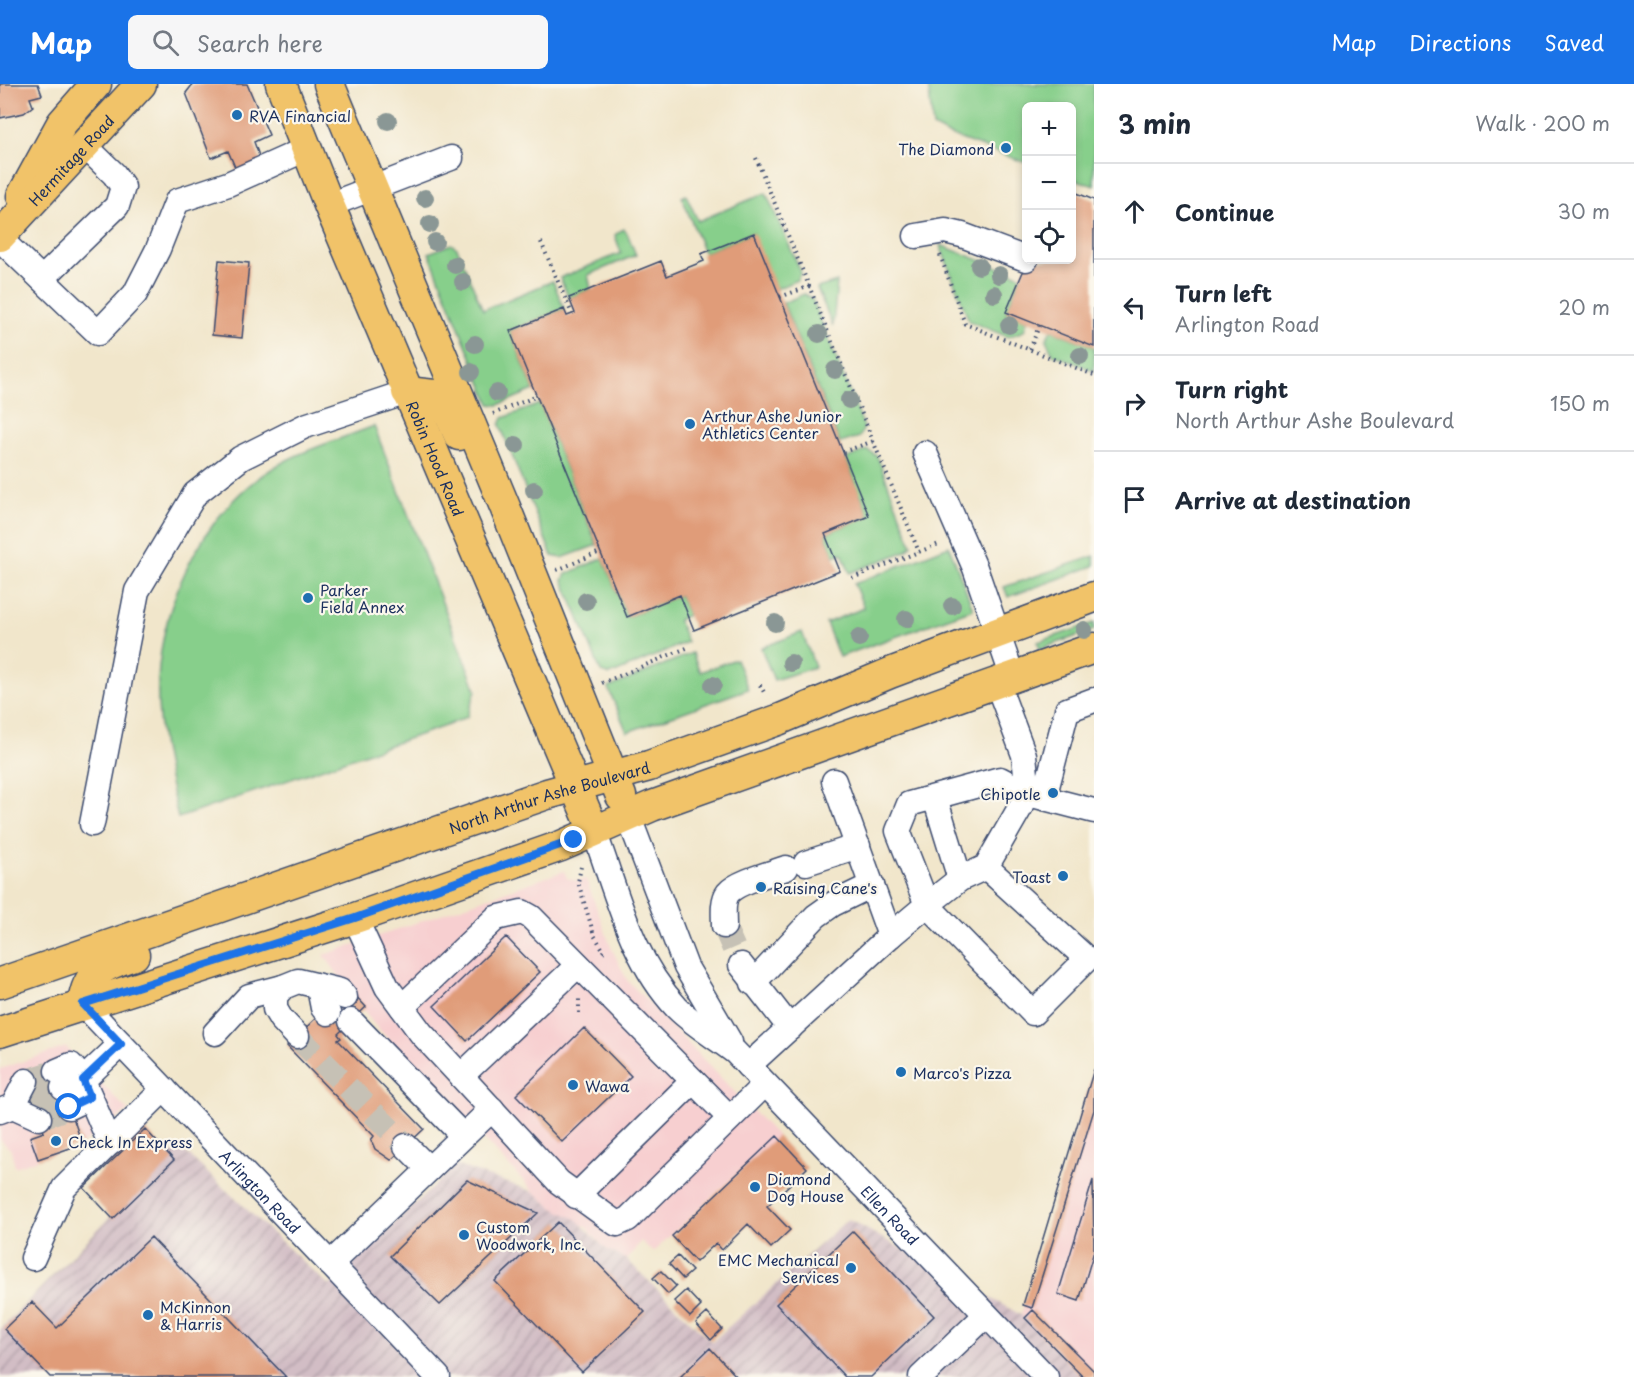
<!DOCTYPE html>
<meta charset="utf-8">
<style>
body{margin:0;font-family:"Playpen Sans",sans-serif;background:#f6f6f7;color:#1f2937}
.controls{position:absolute;right:18px;top:18px;display:grid;overflow:hidden;border-radius:9px;box-shadow:0 3px 9px #0003}
.controls button{width:54px;height:54px;display:grid;place-items:center;padding:0;border:0;border-bottom:2px solid #e0e1e3;background:#fff;color:#1f2937;font:30px sans-serif}
.stop{position:absolute;width:18px;height:18px;margin:-14px;border:4px solid #1a73e8;border-radius:50%;background:#fff}
.stop.end{background:#1a73e8;border-color:#fff;box-shadow:0 2px 6px #0008}
.list{margin:0;padding:0;list-style:none}
h2{display:flex;justify-content:space-between;align-items:center;height:78px;margin:0;padding:0 24px;font-size:26px}
h2 small{font-size:20px;font-weight:400;color:#747a83}
.list li{display:grid;grid-template-columns:39px 1fr auto;gap:18px;align-items:center;box-sizing:border-box;height:96px;padding:0 24px;border-top:2px solid #e0e1e3}
.list b{display:block;font-size:22px;white-space:nowrap}
.list p{margin:0;font-size:20px;white-space:nowrap;color:#747a83}
.list em{font-size:20px;font-style:normal;color:#747a83}
.icon{flex:none;width:33px;height:33px;fill:none;stroke:currentColor;stroke-width:2;stroke-linecap:round;stroke-linejoin:round}
.map{position:relative;flex:none;width:1094px;height:1293px;overflow:hidden}
header{display:flex;align-items:center;gap:36px;box-sizing:border-box;height:84px;padding:0 30px;background:#1a73e8;color:#fff}
header strong{font-size:28px}
nav{display:flex;gap:33px;margin-inline-start:auto;font-size:21px}
.search{width:420px;height:54px;background:#f6f6f7;display:flex;align-items:center;gap:15px;box-sizing:border-box;padding:0 21px;border-radius:9px;color:#747a83;font-size:22px}
main{display:flex}
aside{flex:1;background:#fff}
.map>svg:first-child{display:block}
.built{fill:#f7cfd0}
.industrial{fill:url(#industrial-furrows)}
.green{fill:#87cf8b;stroke:#517f74;stroke-width:1.5}
.building{fill:#e09c79}
.lines{fill:none;stroke-linecap:round;stroke-linejoin:round}
.minor-tunnel{stroke:#c6c1b5;stroke-width:24;stroke-dasharray:24 12;stroke-linecap:butt}
.minor-casing{stroke:#3b4a6e;stroke-width:27}
.major-casing{stroke:#3b4a6e;stroke-width:33}
.path{stroke:#3b4a6e;stroke-width:4;stroke-dasharray:1.5 4.5;stroke-linecap:butt}
.minor{stroke:#fff;stroke-width:24}
.major{stroke:#f1c369;stroke-width:30}
.tree{fill:#8a9795}
.route{stroke:#1a73e8;stroke-width:8}
.poi-dot{fill:#1f6fb2;stroke:#fbf7ec;stroke-width:2}
.labels{text-anchor:middle;dominant-baseline:central;stroke-width:4.5;stroke-linejoin:round;paint-order:stroke}
.poi-label{font-size:15px;fill:#1b2f5e;stroke:#fbf7ec;text-anchor:start}
.street-label{font-size:15px;fill:#1b2f5e;stroke:#fbf7ec}
</style>
<header>
<strong>Map</strong>
<div class="search"><svg class="icon" aria-label="search" viewBox="0 0 24 24"><circle cx="10" cy="10" r="6"/><path d="M15 15l6 6"/></svg>Search here</div>
<nav><a>Map</a><a>Directions</a><a>Saved</a></nav>
</header>
<main>
<div class="map">
<svg width="1094" height="1293" viewBox="0 0 1094 1293">
<defs>
<pattern id="industrial-furrows" width="10" height="10" patternUnits="userSpaceOnUse" patternTransform="scale(1.5)"><rect width="10" height="10" fill="#d2bdc5"/><path d="M-1 1l2-2M0 10L10 0M9 11l2-2" fill="none" stroke="#aa9aa3"/></pattern>
</defs>
<rect width="100%" height="100%" fill="#fbf7ec"/>
<filter id="ink" filterUnits="userSpaceOnUse"><feTurbulence type="fractalNoise" baseFrequency=".0167" numOctaves="2"/><feDisplacementMap in="SourceGraphic" scale="12" xChannelSelector="R" yChannelSelector="G"/><feConvolveMatrix kernelMatrix="1 2 1 2 8 2 1 2 1" color-interpolation-filters="sRGB"/></filter>
<filter id="wash" filterUnits="userSpaceOnUse"><feTurbulence type="fractalNoise" baseFrequency=".008" numOctaves="4" result="noise"/><feDisplacementMap in="SourceGraphic" scale="24" xChannelSelector="R" yChannelSelector="G"/><feGaussianBlur stdDeviation="1.35" result="paint"/><feColorMatrix in="noise" values="0 0 0 0 0 0 0 0 0 0 0 0 0 0 0 0 0 1.4 0 .05"/><feComposite in="paint" operator="in"/></filter>
<g filter="url(#wash)">
<rect width="100%" height="100%" fill="#f1e6cb"/>
<path class="built" d="M564 787 567 794 577 797 586 795 611 863 627 896 777 1052 653 1168 641 1157 627 1176 606 1165 586 1143 553 1124 534 1108 373 939 324 871Z
M66 963 128 1027 82 1060 15 1083 11 1066 0 1055V985Z
M1094 983V1293H1083L1021 1231Z"/>
<path class="industrial" d="M179 1062 329 1202 456 1081 534 1108 553 1124 576 1135 606 1165 627 1176 712 1258 848 1135 1021 1231 1082 1293H0V1246Z"/>
<path class="green" d="M928 0H1094V102L1072 94V22H1026V79L944 49 933 43Z
M766 109 801 188 797 196 776 205 753 149 704 169 682 113 686 111 698 137Z
M623 145 627 149 636 171 588 191 591 205 569 214 560 194 621 169 615 151Z
M451 160 457 164 483 226 553 197 564 225 510 247 534 306 498 321 490 320 429 169Z
M940 161 1021 192 1006 228 1027 237 1024 247 1008 253 969 237Z
M837 198 833 242 817 204Z
M804 210 812 215 864 343 860 353 840 359 783 219Z
M1051 246 1094 263V287L1053 270 1046 256Z
M540 320 597 461 562 474 552 472 500 341 503 334Z
M374 342 476 606 467 633 448 641 178 734C168 690 156 643 158 598 161 512 209 415 289 375 316 362 346 353 374 342Z
M867 366 877 372 912 461 906 467 850 489 842 469 834 472 825 450 869 432 846 375Z
M949 462 973 525 839 573 826 539 864 524 854 500Z
M1094 472V482L1008 513 1004 503Z
M603 474 627 533 680 511 688 531 678 536 687 558 610 591 601 588 563 496 566 490Z
M1094 539V546L1040 565 1038 558Z
M802 548 815 583 774 596 761 564Z
M692 569 700 588 736 575 748 605 627 648 608 604Z"/>
<g id="blocks">
<path class="building" d="M0 0H38L42 11 30 14 33 22 24 29 0 34Z
M193 0H247L269 51 254 58 262 80 238 90 228 67 211 74 186 9Z
M1072 107 1094 116V263L1006 228 1028 176H1072Z
M754 149 869 432 825 450 840 487 694 546 680 511 627 533 510 247 564 225 567 232 575 229 569 214 591 205 661 177 667 192 704 177 701 170Z
M219 176 249 179 242 254 212 251Z
M506 853 540 888 467 957 434 922Z
M352 908 366 923 338 950 341 954 338 956 424 1045 391 1076 375 1065 371 1056 374 1052 287 962 319 931Z
M584 944 631 992 562 1058 516 1011Z
M55 980 82 1060 38 1075 30 1053 44 1048 24 990Z
M1094 985V1026L1032 1224 1023 1221Z
M145 1045 174 1076 113 1135 84 1104Z
M777 1052 807 1084 767 1122 790 1146 771 1164 748 1140 722 1166 716 1159 696 1178 672 1152Z
M467 1096 538 1129 440 1221 390 1172Z
M1093 1096 1094 1167 1079 1217 1058 1210Z
M558 1138 645 1228 582 1288 495 1197Z
M853 1147 934 1232 871 1293H845L776 1220Z
M151 1153 286 1293H50L4 1245 32 1218 57 1244Z
M678 1172 692 1187 683 1195 669 1180Z
M661 1187 676 1202 668 1210 653 1194Z
M686 1206 701 1222 690 1233 674 1217Z
M1033 1226 1094 1287V1293H1083L1025 1234Z
M707 1229 722 1245 711 1256 696 1239Z
M710 1264 737 1293H680Z"/>
</g>
</g>
<g filter="url(#ink)">
<use href="#blocks" fill-opacity="0" stroke="#3b4a6e" stroke-width="1.5"/>
<g class="lines">
<path class="minor-tunnel" d="M724 842 741 881
M336 921 351 937
M297 952 406 1062
M26 997 57 987
M33 1016 63 1004
M39 1034 69 1023"/>
<g class="minor-casing">
<g id="minor">
<path d="M329 121 451 74"/>
<path d="M916 152 945 147 962 151 1026 175"/>
<path d="M0 155 98 249 135 210 158 165 177 117 228 100 306 65"/>
<path d="M42 195 117 122 123 103 114 90 84 61"/>
<path d="M925 369 975 484 1013 594"/>
<path d="M997 599 1024 671 1028 710 1094 727"/>
<path d="M935 714 960 795"/>
<path d="M1044 714 1067 626 1094 616"/>
<path d="M628 731 686 883 730 958"/>
<path d="M92 740 137 507 195 410 241 374 305 342 407 308"/>
<path id="s1" d="M594 747C617 809 631 875 677 924 694 941 717 954 735 968L1046 1293"/>
<path d="M806 779 858 762"/>
<path d="M355 834 387 903 421 949 559 1098 617 1140 628 1135 765 1000"/>
<path d="M724 842C724 832 722 817 728 809 737 798 772 789 786 784"/>
<path d="M890 852 927 821 1033 929 1087 875 986 783 960 795 927 821 898 747 909 720 1000 695 1028 710 986 783"/>
<path d="M741 881 790 944"/>
<path d="M753 899 816 832 833 820 872 801"/>
<path d="M319 904 323 924 328 929"/>
<path id="s2" d="M83 920 438 1293"/>
<path d="M402 923 496 834 522 828 531 833 730 1034"/>
<path d="M351 937 463 1052"/>
<path d="M215 949 249 912 283 903"/>
<path d="M297 952 281 935 275 925V912L283 903 298 897 340 907 345 913"/>
<path d="M748 982 890 852 834 697"/>
<path d="M57 987 71 981 83 996 63 1004"/>
<path d="M461 992 578 881"/>
<path d="M13 1022 39 1034"/>
<path d="M69 1023 90 1013"/>
<path d="M0 1027 13 1022 26 997"/>
<path d="M110 1059 83 996 121 960"/>
<path d="M406 1062 429 1085"/>
<path d="M576 1112 693 997"/>
<path d="M33 1174 64 1104 164 1005"/>
<path d="M330 1180 492 1025"/>
<path d="M921 1293 986 1231"/>
</g>
</g>
<g class="major-casing">
<g id="major">
<path id="s3" d="M281 0 329 121 594 747"/>
<path d="M329 0 505 423 621 712"/>
<path d="M22 112 62 39 96 0"/>
<path id="s4" d="M0 152 141 0"/>
<path d="M407 308 434 311 449 329 459 351"/>
<path id="s5" d="M0 899 547 710 649 682 778 636 890 589 1094 513"/>
<path d="M83 920C87 886 106 881 134 871"/>
<path d="M0 948 355 834 561 762 652 722 1094 564"/>
</g>
</g>
<path class="path" d="M756 74 919 468
M541 158 572 230
M940 171 965 240 1094 291
M780 213 810 202
M1030 265 1039 242
M493 330 537 312
M843 368 874 357
M557 486 600 468
M852 494 939 460
M602 599 689 563
M760 601 765 610
M581 783 578 798 594 851 604 867 600 871
M579 929V915"/>
<use href="#minor" class="minor"/>
<use href="#major" class="major"/>
</g>
<g class="tree">
<circle cx="388" cy="37" r="9"/>
<circle cx="425" cy="114" r="9"/>
<circle cx="430" cy="140" r="9"/>
<circle cx="435" cy="158" r="9"/>
<circle cx="455" cy="181" r="9"/>
<circle cx="979" cy="182" r="9"/>
<circle cx="999" cy="191" r="9"/>
<circle cx="463" cy="198" r="9"/>
<circle cx="994" cy="210" r="9"/>
<circle cx="1009" cy="241" r="9"/>
<circle cx="819" cy="250" r="9"/>
<circle cx="475" cy="260" r="9"/>
<circle cx="1080" cy="272" r="9"/>
<circle cx="835" cy="286" r="9"/>
<circle cx="471" cy="288" r="9"/>
<circle cx="497" cy="309" r="9"/>
<circle cx="849" cy="316" r="9"/>
<circle cx="516" cy="361" r="9"/>
<circle cx="534" cy="406" r="9"/>
<circle cx="586" cy="517" r="9"/>
<circle cx="952" cy="522" r="9"/>
<circle cx="906" cy="535" r="9"/>
<circle cx="775" cy="539" r="9"/>
<circle cx="1084" cy="546" r="9"/>
<circle cx="859" cy="554" r="9"/>
<circle cx="791" cy="579" r="9"/>
<circle cx="713" cy="601" r="9"/>
</g>
</g>
<g class="lines" filter="url(#ink)">
<path class="route" d="M69 1023 90 1013 83 996 121 960 83 920 355 834 574 756"/>
</g>
<g class="poi-dot">
<circle cx="237" cy="31" r="6"/>
<circle cx="1006" cy="64" r="6"/>
<circle cx="690" cy="340" r="6"/>
<circle cx="308" cy="514" r="6"/>
<circle cx="1053" cy="709" r="6"/>
<circle cx="1063" cy="792" r="6"/>
<circle cx="761" cy="803" r="6"/>
<circle cx="901" cy="988" r="6"/>
<circle cx="573" cy="1001" r="6"/>
<circle cx="56" cy="1057" r="6"/>
<circle cx="755" cy="1103" r="6"/>
<circle cx="464" cy="1151" r="6"/>
<circle cx="851" cy="1184" r="6"/>
<circle cx="148" cy="1231" r="6"/>
</g>
<g class="labels">
<g class="poi-label">
<text x="249" y="31">RVA Financial</text>
<text x="994" y="64" text-anchor="end">The Diamond</text>
<text x="702" y="331">Arthur Ashe Junior<tspan x="702" dy="17">Athletics Center</tspan></text>
<text x="320" y="505">Parker<tspan x="320" dy="17">Field Annex</tspan></text>
<text x="1041" y="709" text-anchor="end">Chipotle</text>
<text x="1051" y="792" text-anchor="end">Toast</text>
<text x="773" y="803">Raising Cane's</text>
<text x="913" y="988">Marco's Pizza</text>
<text x="585" y="1001">Wawa</text>
<text x="68" y="1057">Check In Express</text>
<text x="767" y="1094">Diamond<tspan x="767" dy="17">Dog House</tspan></text>
<text x="476" y="1142">Custom<tspan x="476" dy="17">Woodwork, Inc.</tspan></text>
<text x="839" y="1175" text-anchor="end">EMC Mechanical<tspan x="839" dy="17">Services</tspan></text>
<text x="160" y="1222">McKinnon<tspan x="160" dy="17">&amp; Harris</tspan></text>
</g>
<g class="street-label">
<text stroke="none"><textPath href="#s4" startOffset="104">Hermitage Road</textPath></text>
<text stroke="none"><textPath href="#s3" startOffset="405">Robin Hood Road</textPath></text>
<text stroke="none"><textPath href="#s5" startOffset="580">North Arthur Ashe Boulevard</textPath></text>
<text stroke="none"><textPath href="#s2" startOffset="258">Arlington Road</textPath></text>
<text stroke="none"><textPath href="#s1" startOffset="495">Ellen Road</textPath></text>
</g>
</g>
</svg>
<div class="controls">
<button>+</button>
<button>−</button>
<button><svg class="icon" aria-label="locate" viewBox="0 0 24 24"><circle cx="12" cy="12" r="6"/><path d="M12 2v4M12 18v4M2 12h4M18 12h4"/></svg></button>
</div>
<div class="stop" style="left:69px;top:1023px"></div>
<div class="stop end" style="left:574px;top:756px"></div>
</div>
<aside>
<h2>3 min<small>Walk · 200 m</small></h2>
<ul class="list">
<li><svg class="icon" aria-label="ahead" viewBox="0 0 24 24"><path d="M12 20V5M6 11l6-6 6 6"/></svg><div><b>Continue</b></div><em>30 m</em></li>
<li><svg class="icon" aria-label="left" viewBox="0 0 24 24"><path d="M17 20v-9H6M10 6l-5 5 5 5"/></svg><div><b>Turn left</b><p>Arlington Road</p></div><em>20 m</em></li>
<li><svg class="icon" aria-label="right" viewBox="0 0 24 24"><path d="M7 20v-9h11M14 6l5 5-5 5"/></svg><div><b>Turn right</b><p>North Arthur Ashe Boulevard</p></div><em>150 m</em></li>
<li><svg class="icon" aria-label="arrive" viewBox="0 0 24 24"><path d="M6 21V4h12l-3 4 3 4H6"/></svg><div><b>Arrive at destination</b></div></li>
</ul>
</aside>
</main>
